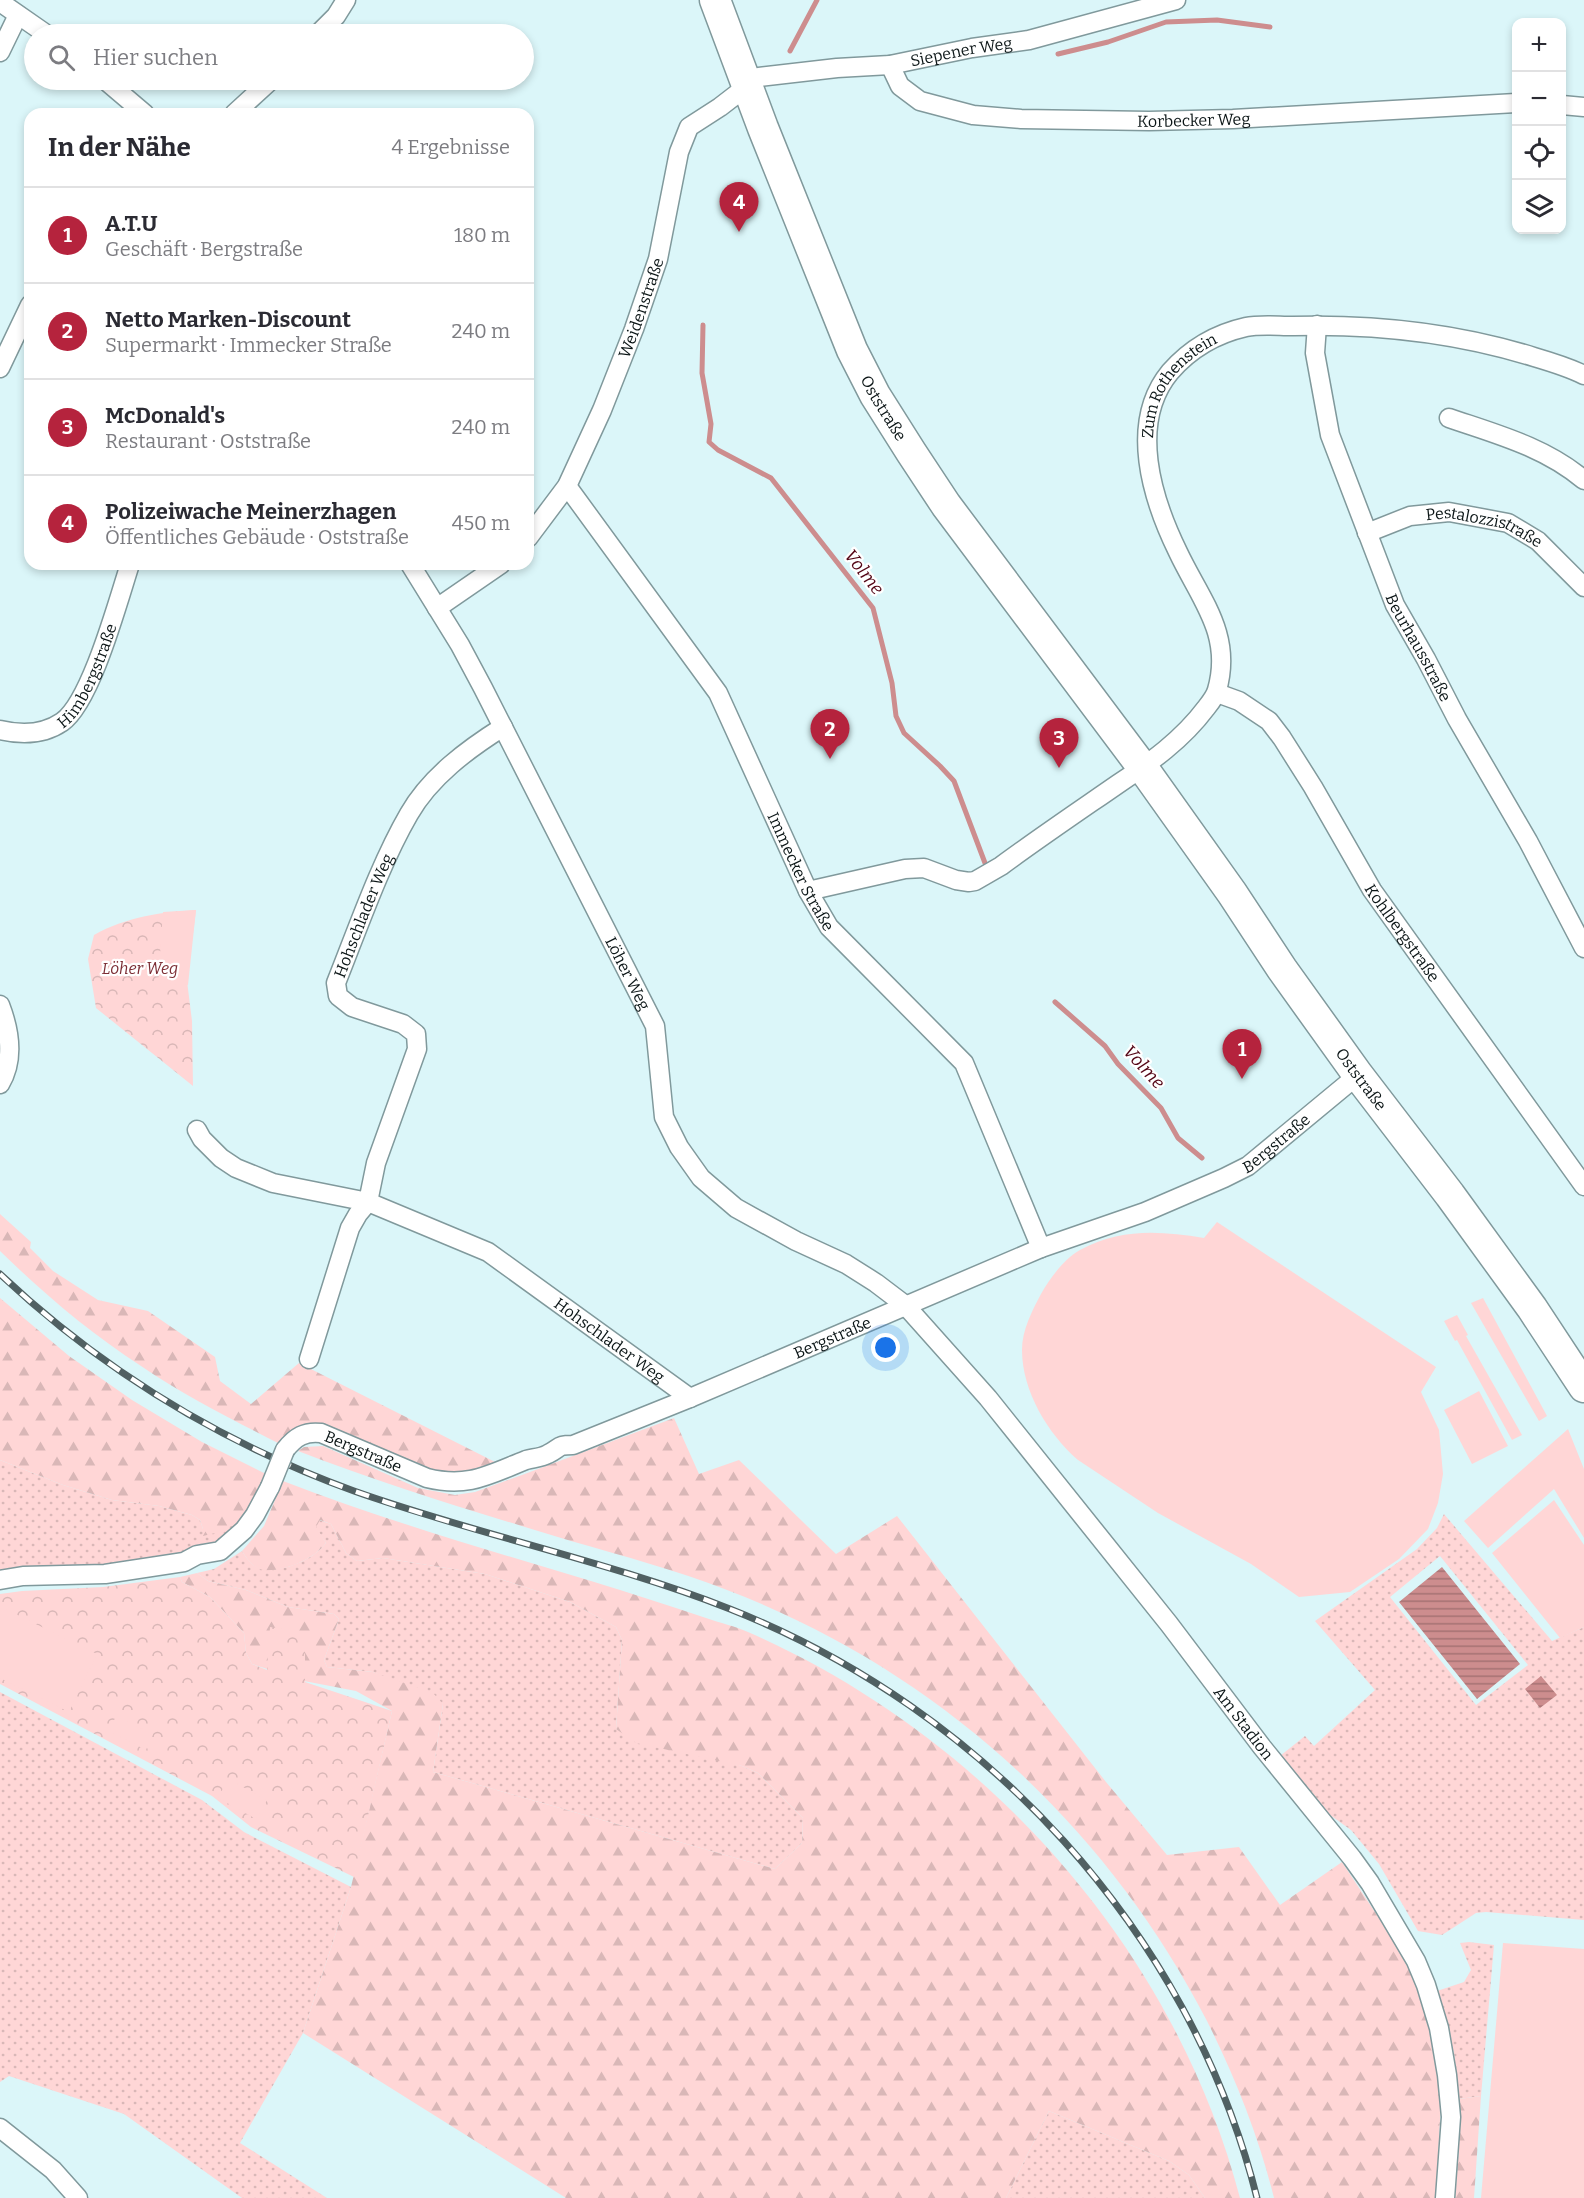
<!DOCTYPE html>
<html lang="de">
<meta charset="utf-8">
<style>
body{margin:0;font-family:Bitter,serif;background:#f7f7f7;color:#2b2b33}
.controls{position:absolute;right:18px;top:18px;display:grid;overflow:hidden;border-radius:12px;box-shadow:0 3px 9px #0003}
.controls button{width:54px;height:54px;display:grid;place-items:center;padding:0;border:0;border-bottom:2px solid #e1e1e2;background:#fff;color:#2b2b33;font:30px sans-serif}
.you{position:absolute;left:886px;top:1348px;width:21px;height:21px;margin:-15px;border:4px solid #fff;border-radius:50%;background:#1a73e8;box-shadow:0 0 0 9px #1a73e833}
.badge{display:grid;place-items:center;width:39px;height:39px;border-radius:50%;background:#b5233d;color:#fff;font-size:20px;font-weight:700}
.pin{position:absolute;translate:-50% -50px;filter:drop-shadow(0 2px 3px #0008)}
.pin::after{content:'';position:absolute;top:32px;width:21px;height:18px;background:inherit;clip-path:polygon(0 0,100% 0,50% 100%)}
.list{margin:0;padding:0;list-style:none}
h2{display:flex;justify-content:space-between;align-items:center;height:78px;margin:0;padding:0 24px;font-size:26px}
h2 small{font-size:20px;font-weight:400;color:#7c7c81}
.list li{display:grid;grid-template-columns:39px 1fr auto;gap:18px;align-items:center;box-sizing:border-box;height:96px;padding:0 24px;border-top:2px solid #e1e1e2}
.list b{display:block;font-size:22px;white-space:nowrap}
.list p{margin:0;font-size:20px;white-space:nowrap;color:#7c7c81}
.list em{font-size:20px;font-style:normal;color:#7c7c81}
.icon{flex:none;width:33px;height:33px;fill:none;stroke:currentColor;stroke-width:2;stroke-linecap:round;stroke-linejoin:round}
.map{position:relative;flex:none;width:1584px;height:2198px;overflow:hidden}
.search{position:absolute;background:#fff;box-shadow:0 3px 9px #0003;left:24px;top:24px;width:510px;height:66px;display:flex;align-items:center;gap:15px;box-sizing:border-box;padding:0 21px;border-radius:33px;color:#7c7c81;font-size:22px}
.panel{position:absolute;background:#fff;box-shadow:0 3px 9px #0003;left:24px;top:108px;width:510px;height:462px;border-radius:18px}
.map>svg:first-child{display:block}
.grass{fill:url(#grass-dots);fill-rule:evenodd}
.forest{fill:url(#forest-firs)}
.park{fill:url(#park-crowns)}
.pitch{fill:#ffd6d6}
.water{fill:url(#water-rules)}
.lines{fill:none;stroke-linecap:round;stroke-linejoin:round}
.stream{stroke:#cd8d8e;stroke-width:5}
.minor-casing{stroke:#80999c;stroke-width:21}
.primary-casing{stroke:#80999c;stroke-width:33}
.minor{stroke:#fff;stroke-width:18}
.primary{stroke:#fff;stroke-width:30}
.rail-casing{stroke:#506062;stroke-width:7}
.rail{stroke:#fff;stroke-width:4.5;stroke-dasharray:14;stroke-linecap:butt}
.minor-bridge-casing{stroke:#80999c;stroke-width:21;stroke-linecap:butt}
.minor-bridge{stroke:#fff;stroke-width:18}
.labels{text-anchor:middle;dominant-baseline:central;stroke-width:4.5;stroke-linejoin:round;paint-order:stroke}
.street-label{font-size:16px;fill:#0b1516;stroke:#fff}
.park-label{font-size:16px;font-style:italic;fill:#7c2e35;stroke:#fff}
.water-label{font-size:18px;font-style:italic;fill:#530515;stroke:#fff}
</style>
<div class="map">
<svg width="1584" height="2198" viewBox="0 0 1584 2198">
<defs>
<pattern id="grass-dots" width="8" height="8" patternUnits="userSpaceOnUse" patternTransform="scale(1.5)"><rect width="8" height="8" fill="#ffd6d6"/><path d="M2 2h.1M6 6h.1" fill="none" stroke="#d9b7b7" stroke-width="1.8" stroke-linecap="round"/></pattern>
<pattern id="forest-firs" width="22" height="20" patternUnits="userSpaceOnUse" patternTransform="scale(1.5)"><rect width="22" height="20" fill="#ffd6d6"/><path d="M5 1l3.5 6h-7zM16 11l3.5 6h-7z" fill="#d9b7b7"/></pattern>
<pattern id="park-crowns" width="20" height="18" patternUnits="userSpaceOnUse" patternTransform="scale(1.5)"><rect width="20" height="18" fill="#ffd6d6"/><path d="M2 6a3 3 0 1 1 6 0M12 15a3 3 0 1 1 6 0" fill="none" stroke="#d9b7b7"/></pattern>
<pattern id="water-rules" width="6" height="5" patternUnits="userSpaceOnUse" patternTransform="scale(1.5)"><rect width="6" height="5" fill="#cd8d8e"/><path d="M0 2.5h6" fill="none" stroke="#a57273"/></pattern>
</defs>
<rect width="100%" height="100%" fill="#dbf6f9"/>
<path class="grass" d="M0 1460 63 1485 112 1500 159 1506 192 1515 200 1520 203 1529V1535L242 1521C231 1533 217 1544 201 1549 144 1570 61 1569 0 1573Z
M1444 1514 1552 1641 1584 1627V1920L1486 1912 1476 1913 1442 1935 1418 1931 1379 1864 1351 1830 1330 1815 1280 1756 1305 1736 1314 1746 1375 1690 1315 1621 1417 1549 1437 1528ZM1440 1556 1528 1665 1476 1705 1390 1597Z
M319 1520 331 1524 346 1553 357 1561 383 1558 485 1574 570 1602 616 1627 622 1640 616 1729 742 1766 758 1773 803 1818 802 1843 775 1869 433 1772 443 1704 373 1672 327 1667 324 1660 339 1619 334 1614 288 1607 246 1590 208 1581 197 1573 214 1569 242 1551C247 1559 253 1568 263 1569 284 1572 313 1560 326 1543L315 1527Z
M0 1692 202 1800 244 1832 351 1887 303 2033 240 2143 327 2198H242L124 2114 9 2076 0 2082Z
M1469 1942 1494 1945 1481 2096 1459 2099 1454 2053 1437 1991 1464 1982 1471 1970 1460 1943Z
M1049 2111 1169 2161 1189 2175 1205 2198H1006Z"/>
<path class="forest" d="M0 1214 31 1242 30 1248 53 1271 98 1300 148 1311 215 1357 220 1381 251 1404 299 1363 499 1464 474 1473H428L318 1427 280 1444C233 1420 185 1396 141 1366 90 1333 43 1293 0 1251Z
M0 1298 69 1356 132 1400 202 1442 268 1475 242 1521 219 1532 203 1536V1529L200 1520 192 1515 159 1506 112 1500 63 1485 0 1460Z
M674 1418 699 1474 739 1460 836 1554 897 1516 1106 1782 1167 1855 1239 1847 1280 1905 1342 1862 1394 1941 1413 1976 1431 2035 1441 2101 1436 2198H1274C1259 2137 1235 2077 1207 2021 1105 1823 936 1670 727 1590 676 1570 623 1556 571 1541 479 1513 388 1486 298 1451L304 1447 323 1446 418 1488 455 1495 475 1492 522 1475Z
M283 1481C384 1520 488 1550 591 1581 630 1593 668 1605 706 1618 720 1623 735 1626 748 1632 985 1736 1174 1947 1240 2198H1205L1189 2175 1169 2161 1049 2111 1006 2198H566L303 2033 351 1887 392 1711 356 1691 304 1681 252 1664 246 1653 244 1633 210 1597 182 1582 180 1577 197 1573 208 1581 246 1590 288 1607 334 1614 339 1619 324 1660 327 1667 373 1672 433 1693 443 1704 433 1772 775 1869 802 1843 803 1818 758 1773 742 1766 636 1743 616 1729 622 1640 616 1627 570 1602 485 1574 383 1558 357 1561 346 1553 331 1524 320 1520 316 1527 326 1543C313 1560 284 1572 263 1570 253 1568 247 1559 242 1551L264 1526Z
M1481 2096 1474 2198H1455L1459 2149V2099Z"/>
<path class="park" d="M196 910 187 981 192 1021 193 1086 96 1008 88 959 94 935C126 917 161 912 196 910Z
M180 1577 182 1582 210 1597 244 1633 246 1653 252 1664 267 1670 270 1627 305 1633V1682L392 1711 354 1877 251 1827 212 1796 0 1684V1594L22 1591 103 1587Z"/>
<path class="pitch" d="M196 910 188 985 158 983 163 912Z
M1217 1222 1436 1367 1421 1392 1439 1430 1443 1474 1438 1503 1428 1529 1399 1559 1350 1592 1299 1597 1251 1564 1158 1513 1078 1460C1048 1434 1022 1391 1022 1350 1022 1330 1032 1311 1041 1294 1050 1278 1064 1259 1080 1250 1122 1228 1159 1231 1204 1238Z
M1483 1298 1547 1416 1539 1421 1471 1303Z
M1457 1315 1468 1335 1466 1336 1522 1435 1512 1440 1457 1340 1455 1341 1444 1321Z
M1479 1391 1508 1446 1472 1464 1444 1410Z
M1568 1429 1584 1469V1538L1554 1489 1488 1548 1464 1521Z
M1554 1500 1584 1545V1627L1560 1638 1492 1553Z
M3 1608 97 1654 69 1712 0 1678V1613Z
M116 1716 153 1734 146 1750 109 1731Z
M228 1779 267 1800 256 1819 218 1798Z
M1503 1943 1584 1949V2198H1481Z"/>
<path class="water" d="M1442 1567 1520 1664 1477 1699 1399 1602Z
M1541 1676 1557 1695 1540 1708 1525 1689Z"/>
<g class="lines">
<path class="stream" d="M790 51 817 0
M1058 54 1108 42 1166 22 1217 20 1270 27
M703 325 702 373 711 424 709 442 718 450 771 478 873 608 892 683 896 716 904 733 940 766 954 781 985 863
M1055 1002 1105 1046 1118 1064 1161 1108 1178 1138 1202 1158"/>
<g class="minor-casing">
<g id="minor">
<path d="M0 2 46 34"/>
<path d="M318 34 336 16 346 0"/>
<path d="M0 52 18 15"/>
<path id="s1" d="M890 65 900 86 920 101 973 115 1021 119 1149 121 1233 119 1516 103"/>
<path d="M105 80 145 114"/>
<path d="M1562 105 1584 107"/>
<path d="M234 114 271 80"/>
<path id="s2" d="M1317 325 1315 353 1330 435 1395 605 1426 659 1457 719 1528 841 1584 948"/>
<path d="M0 368 30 305"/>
<path d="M1449 418C1496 434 1545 447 1584 480"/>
<path id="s3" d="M567 486 718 693 808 891 829 927 964 1063 1041 1248"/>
<path id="s4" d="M1367 533 1410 516 1449 512 1508 523 1538 541 1584 587"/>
<path id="s5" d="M528 538 567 486 602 410 634 329 658 259 679 152 689 127 720 107 759 77 837 68 890 65 972 48 1029 40 1176 0"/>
<path id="s6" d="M410 564 460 645 483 688 655 1026 664 1117 679 1147 701 1178 736 1208 796 1241 846 1264 876 1283 905 1305 988 1398 1169 1624 1262 1747 1352 1858 1370 1883 1416 1961 1426 1985 1439 2028 1447 2075 1451 2117 1445 2198"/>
<path d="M437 608 501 564"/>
<path id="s7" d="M1217 693 1239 701 1269 721 1282 738 1313 787 1372 890 1584 1186"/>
<path id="s8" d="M0 730C21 735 43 735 62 722 91 702 118 601 130 564"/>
<path id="s9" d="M808 891 905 869 924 868 956 880 969 882 975 881 1001 866C1039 838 1079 811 1118 784 1151 762 1182 740 1206 708 1210 703 1215 697 1217 690 1233 634 1200 599 1178 552 1152 499 1128 423 1170 372 1190 349 1215 334 1246 327 1260 324 1278 326 1293 326 1374 324 1457 333 1534 357 1551 362 1568 367 1584 375"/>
<path d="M0 1005C10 1031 15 1059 0 1084"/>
<path id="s10" d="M197 1130 202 1139 221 1158 236 1168 273 1183 368 1202 488 1252 690 1398"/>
<path id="s11" d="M309 1359 350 1228 358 1214 368 1202 376 1163 417 1049 416 1034 403 1024 352 1007 338 996 336 983C358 928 380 864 409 814 430 777 468 749 503 727"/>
<path id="s12" d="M285 1450C295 1437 305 1431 321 1433L427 1478C468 1488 488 1475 526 1460 533 1458 541 1458 548 1454 561 1448 556 1445 573 1445L690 1398 1041 1248 1145 1212 1224 1178 1248 1166 1358 1075"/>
<path d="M0 1580 23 1576 105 1574 184 1562 197 1555 220 1551 244 1530 255 1515 270 1487"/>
<path d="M0 2128 53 2170 78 2198"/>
</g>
</g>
<g class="primary-casing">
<g id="primary">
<path id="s13" d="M715 0 763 128 852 350 875 395 911 452 946 505 1143 768 1232 893 1282 969 1358 1075 1450 1195 1532 1308 1584 1387"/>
</g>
</g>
<use href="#minor" class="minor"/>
<use href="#primary" class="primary"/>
<g class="rail-casing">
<path id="rail" d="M0 1274C102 1370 222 1443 354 1491 478 1535 608 1561 730 1609 984 1709 1190 1931 1257 2198"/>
</g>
<use href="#rail" class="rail"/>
<g class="minor-bridge-casing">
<path id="minor-bridge" d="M270 1487 285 1450"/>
</g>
<use href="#minor-bridge" class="minor-bridge"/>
</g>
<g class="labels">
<g class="street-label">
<text stroke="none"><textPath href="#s5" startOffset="736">Siepener Weg</textPath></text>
<text stroke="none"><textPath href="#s1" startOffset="324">Korbecker Weg</textPath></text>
<text stroke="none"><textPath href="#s5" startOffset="258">Weidenstraße</textPath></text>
<text stroke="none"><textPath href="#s9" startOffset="814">Zum Rothenstein</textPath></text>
<text stroke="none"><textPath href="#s13" startOffset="442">Oststraße</textPath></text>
<text stroke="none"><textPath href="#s4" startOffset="123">Pestalozzistraße</textPath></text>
<text stroke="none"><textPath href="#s2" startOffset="342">Beurhausstraße</textPath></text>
<text stroke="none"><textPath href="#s8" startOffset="118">Himbergstraße</textPath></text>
<text stroke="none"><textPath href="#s3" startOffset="453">Immecker Straße</textPath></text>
<text stroke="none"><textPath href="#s11" startOffset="519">Hohschlader Weg</textPath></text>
<text stroke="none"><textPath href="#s7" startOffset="310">Kohlbergstraße</textPath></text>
<text stroke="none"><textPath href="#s6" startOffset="464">Löher Weg</textPath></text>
<text stroke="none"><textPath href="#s13" startOffset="1266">Oststraße</textPath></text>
<text stroke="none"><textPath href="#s12" startOffset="1077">Bergstraße</textPath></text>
<text stroke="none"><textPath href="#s12" startOffset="591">Bergstraße</textPath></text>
<text stroke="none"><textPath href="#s10" startOffset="472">Hohschlader Weg</textPath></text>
<text stroke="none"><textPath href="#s12" startOffset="88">Bergstraße</textPath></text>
<text stroke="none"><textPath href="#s6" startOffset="1466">Am Stadion</textPath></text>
</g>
<g class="park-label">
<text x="140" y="968">Löher Weg</text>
</g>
<g class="water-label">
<text transform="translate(864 572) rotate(52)">Volme</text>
<text transform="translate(1144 1067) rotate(48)">Volme</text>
</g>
</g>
</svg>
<div class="controls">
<button>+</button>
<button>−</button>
<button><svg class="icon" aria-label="locate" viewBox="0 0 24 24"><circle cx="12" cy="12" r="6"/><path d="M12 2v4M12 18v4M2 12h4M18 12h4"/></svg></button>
<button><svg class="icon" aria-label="layers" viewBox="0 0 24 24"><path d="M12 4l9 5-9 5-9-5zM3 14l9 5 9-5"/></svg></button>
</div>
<div class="you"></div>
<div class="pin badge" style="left:1242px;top:1079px">1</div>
<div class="pin badge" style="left:830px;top:759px">2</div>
<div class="pin badge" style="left:1059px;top:768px">3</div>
<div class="pin badge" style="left:739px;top:232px">4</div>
<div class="search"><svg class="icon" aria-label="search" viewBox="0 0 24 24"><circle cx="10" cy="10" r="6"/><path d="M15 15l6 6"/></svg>Hier suchen</div>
<section class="panel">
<h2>In der Nähe<small>4 Ergebnisse</small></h2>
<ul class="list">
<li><span class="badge">1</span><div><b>A.T.U</b><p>Geschäft · Bergstraße</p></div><em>180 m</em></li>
<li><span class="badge">2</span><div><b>Netto Marken-Discount</b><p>Supermarkt · Immecker Straße</p></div><em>240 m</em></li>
<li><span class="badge">3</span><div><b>McDonald's</b><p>Restaurant · Oststraße</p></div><em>240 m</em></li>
<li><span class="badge">4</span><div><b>Polizeiwache Meinerzhagen</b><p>Öffentliches Gebäude · Oststraße</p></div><em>450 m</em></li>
</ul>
</section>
</div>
